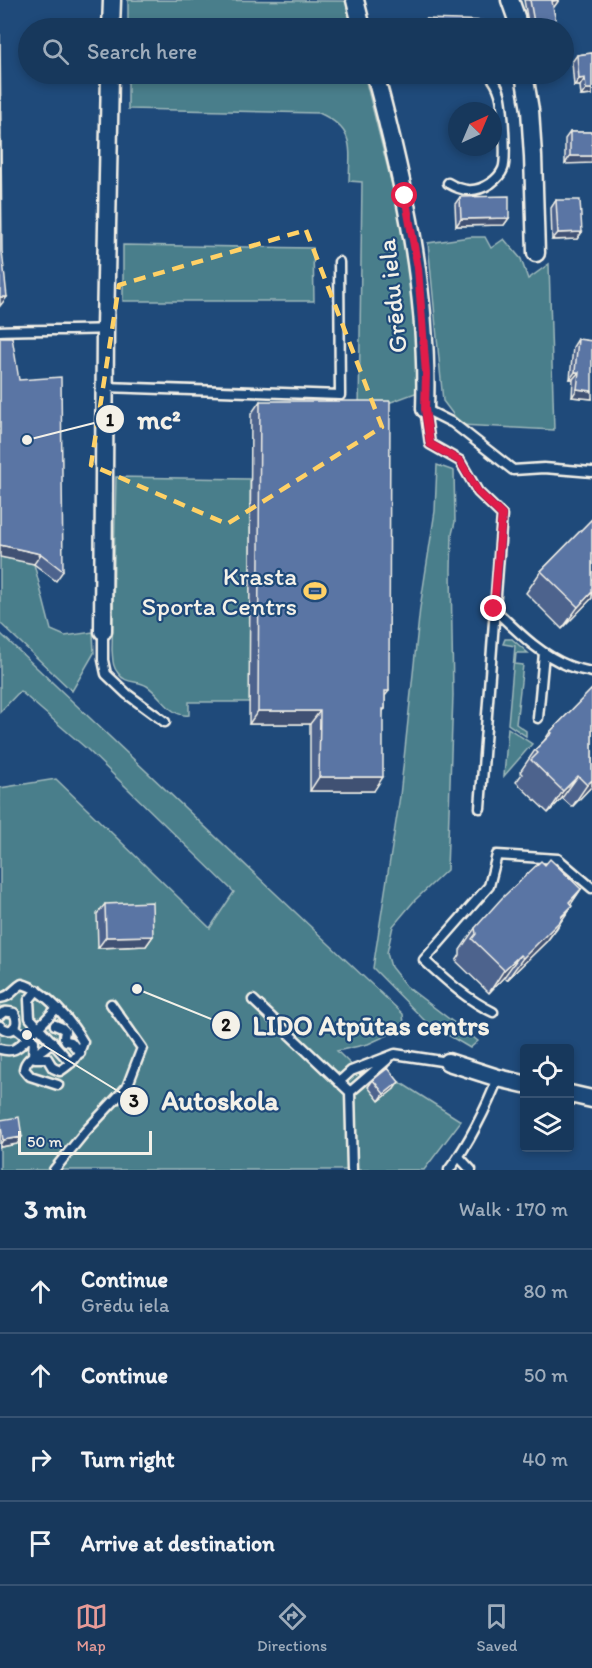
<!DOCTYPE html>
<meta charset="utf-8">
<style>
body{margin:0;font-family:Itim,sans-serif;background:#203f62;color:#f1f3f6}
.controls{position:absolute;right:18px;bottom:18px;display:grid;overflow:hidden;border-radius:6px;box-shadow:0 3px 9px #0003}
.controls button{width:54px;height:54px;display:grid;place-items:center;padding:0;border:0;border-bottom:2px solid #365272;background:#17385c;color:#f1f3f6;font:30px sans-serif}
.compass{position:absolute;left:448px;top:102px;width:54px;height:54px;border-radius:50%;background:#17385c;box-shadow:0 3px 9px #0003;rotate:44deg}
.scale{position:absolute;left:18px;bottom:15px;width:134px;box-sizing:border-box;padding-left:6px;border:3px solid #f4f1e8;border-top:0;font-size:16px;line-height:21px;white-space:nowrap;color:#f4f1e8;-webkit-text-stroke:4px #1f4a7a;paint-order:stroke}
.stop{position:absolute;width:18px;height:18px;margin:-14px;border:4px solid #e11d48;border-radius:50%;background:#fff}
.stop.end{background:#e11d48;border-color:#fff;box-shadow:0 2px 6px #0008}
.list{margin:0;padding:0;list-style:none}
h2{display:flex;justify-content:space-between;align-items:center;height:78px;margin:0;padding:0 24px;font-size:26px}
h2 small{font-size:20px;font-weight:400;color:#9eacbb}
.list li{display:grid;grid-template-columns:39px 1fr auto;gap:18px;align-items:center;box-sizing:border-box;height:84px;padding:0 24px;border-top:2px solid #365272}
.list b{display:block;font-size:22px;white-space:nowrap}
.list p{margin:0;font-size:20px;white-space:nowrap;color:#9eacbb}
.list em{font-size:20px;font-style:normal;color:#9eacbb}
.icon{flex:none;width:33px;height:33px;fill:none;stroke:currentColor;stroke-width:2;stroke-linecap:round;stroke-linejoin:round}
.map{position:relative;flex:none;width:592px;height:1170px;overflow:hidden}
.search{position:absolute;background:#17385c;box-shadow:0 3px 9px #0003;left:18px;right:18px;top:18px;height:66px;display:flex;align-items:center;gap:15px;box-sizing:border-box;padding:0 21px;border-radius:33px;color:#9eacbb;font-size:22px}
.sheet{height:414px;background:#17385c}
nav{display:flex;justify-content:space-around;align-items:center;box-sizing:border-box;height:84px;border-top:2px solid #365272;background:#17385c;font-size:16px;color:#9eacbb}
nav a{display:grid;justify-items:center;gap:3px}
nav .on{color:#e69b98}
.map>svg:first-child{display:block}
.green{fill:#497e8b;stroke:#9eb8ba;stroke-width:1.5}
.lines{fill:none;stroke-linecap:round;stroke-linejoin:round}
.service-casing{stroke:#f4f1e8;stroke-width:13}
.minor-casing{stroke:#f4f1e8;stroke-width:21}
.service{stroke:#1f4a7a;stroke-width:8}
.minor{stroke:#1f4a7a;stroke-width:16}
.wall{fill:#4d648d;stroke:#f4f1e8;stroke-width:1.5}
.shaded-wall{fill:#3f5173;stroke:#f4f1e8;stroke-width:1.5}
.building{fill:#5a74a4;stroke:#f4f1e8;stroke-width:1.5}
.route{stroke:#e11d48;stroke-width:8}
.marked{fill:none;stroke:#ffd166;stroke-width:4.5;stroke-dasharray:12 8;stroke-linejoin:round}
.labels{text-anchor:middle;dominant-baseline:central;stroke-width:4.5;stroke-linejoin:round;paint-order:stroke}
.street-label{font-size:26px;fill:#f4f1e8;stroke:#1f4a7a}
.poi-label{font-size:26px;fill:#f4f1e8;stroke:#1f4a7a;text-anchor:end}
.leader{fill:none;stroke:#f4f1e8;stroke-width:2}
.callout-dot{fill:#f4f1e8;stroke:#1f4a7a;stroke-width:2}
.mark-label{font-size:18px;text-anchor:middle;font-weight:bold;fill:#111}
.callout-label{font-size:27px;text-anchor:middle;font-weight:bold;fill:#f4f1e8;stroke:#1f4a7a;stroke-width:4.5;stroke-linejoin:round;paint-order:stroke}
</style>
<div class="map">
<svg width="592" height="1170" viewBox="0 0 592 1170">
<rect width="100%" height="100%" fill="#1f4a7a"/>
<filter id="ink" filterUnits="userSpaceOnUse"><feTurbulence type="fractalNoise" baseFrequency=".0167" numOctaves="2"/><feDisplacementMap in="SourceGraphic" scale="12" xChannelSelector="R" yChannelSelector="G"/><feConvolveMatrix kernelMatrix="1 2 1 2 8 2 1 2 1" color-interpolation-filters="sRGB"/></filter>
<g filter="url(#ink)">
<path class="green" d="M128 0 346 1 353 28H128Z
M128 74H364L411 260 418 392 359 414 362 182 349 181C350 147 355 129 319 113L128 109Z
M470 237H485L491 248 504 239 521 259 528 279 549 264 554 430 461 425 443 401 428 243Z
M123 245 313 248 314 301H123Z
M437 465 454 471 455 522 452 534 451 570 453 695 447 870 415 900 393 926 387 953 391 967 406 986 478 1041 470 1048 426 1022 373 968 400 796 420 608 435 511Z
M116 477 250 479V702H189V715C171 718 161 695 147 686 137 680 125 684 118 673 112 666 113 659 112 650Z
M0 557 34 564 51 630 65 636 93 632 94 653 72 691 0 623Z
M0 633 403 1014 404 1024 399 1030 368 1044 337 1051 374 1087 390 1076 461 1121 424 1170H0V788L56 779 210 928 234 892 87 749 20 691 0 712Z
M505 639H512L528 653H516L515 664 523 665 516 724 526 731V736L508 724 515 646 503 644Z
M508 728 532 744 504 776Z"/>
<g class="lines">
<g class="service-casing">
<path id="service" d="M375 77 389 74
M448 183C463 192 476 193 491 183 495 180 501 174 503 169 507 160 503 104 500 94 498 86 494 80 489 74
M0 331C35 329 70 331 105 329
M105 387 340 395 339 262
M425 409 430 444 460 461 478 492 502 515 480 808
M425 409 453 423 513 470 544 468 592 472
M494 609C517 631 539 654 569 666 576 669 585 670 592 672
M103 631V660L106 674 127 694 165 722
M538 718 544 653
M37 990 29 1000 30 1018 71 1063
M0 998C11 997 13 989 22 984 45 990 71 1021 83 1042 79 1056 72 1063 60 1071L53 1068 47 1058H35L33 1055
M253 1000 350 1092 352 1170
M493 1012C466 999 446 980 424 960L489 886 497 855 558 859 592 888
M0 1015C4 1011 7 1011 14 1013
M55 1025 62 1028 65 1031 64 1037 66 1041 71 1042 80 1053
M0 1026C12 1037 21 1024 14 1013
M14 1027 28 1038 57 1008
M52 1041C44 1052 26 1055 24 1069L30 1076 58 1085
M0 1049C15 1053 18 1047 28 1038L34 1041 33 1055
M339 1082 351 1071 395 1054 448 1062
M350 1092 387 1060
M459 1157 471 1170
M54 1170 85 1132 127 1087 142 1048 111 1004
M449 1170C468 1145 487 1107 498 1078"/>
</g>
<g class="minor-casing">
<path id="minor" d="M355 0 362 28
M510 0 516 17 518 28
M111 28 112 0
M375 74C404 183 429 294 425 409
M524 74 530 110 533 156 536 253
M103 631 105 329 110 74
M448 1062 498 1078 524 1084
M570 1094 592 1099"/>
</g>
<use href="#service" class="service"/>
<use href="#minor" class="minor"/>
</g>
<path class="wall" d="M524 0H559L553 8 557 28H529Z
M425 19 492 28H419Z
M592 53V95L581 96 580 86H574L572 62 577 55Z
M570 132H592L565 164V139Z
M460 197 509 218 504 225 456 226 455 204Z
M556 200 582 232 577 239 552 240 551 208Z
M578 339 592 399 572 397 573 379H570L573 347Z
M19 380 63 571 56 581 34 564Z
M260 401 389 691 385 696V709L383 711 374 791H310V724H249L251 414Z
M592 519V598L562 629 526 593 541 571Z
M592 689V786L572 807 562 798 548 813 516 782 522 774 520 772 535 750 544 741 550 732Z
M581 889 571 904 557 928 547 941 507 980 504 977 489 993 456 961 460 955V950L475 928Z
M105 904 153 936 146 946 98 948 97 914Z
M373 1080 394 1089 379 1101 368 1087Z
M0 1120 17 1144 0 1147Z"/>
<path class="shaded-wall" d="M559 0 554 7 547 9 552 1Z
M585 78 580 86H574L579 79Z
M586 89H592V95L581 96Z
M570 156H592V163L565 164Z
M509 218 504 225 456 226 461 219Z
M582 232 577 239 552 240 558 233Z
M0 297H7L0 306Z
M575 372H579L573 379H570Z
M577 389 592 391V399L572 397Z
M0 545 41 554 34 564 0 557Z
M592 592V598L562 629 578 607Z
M258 711H320L310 724H249Z
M578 776 562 798 548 813 563 791Z
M319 777H383L374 791H310Z
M592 780V786L572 807 587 785Z
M581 889 566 911 569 902Z
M572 906 547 941 507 980 523 958Z
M153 936 146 946 98 948 106 937Z
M520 955 504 977 489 993 504 970Z
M399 1082 394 1089 379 1101 384 1094Z
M22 1137 17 1144 0 1147V1145L3 1140Z"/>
<path class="building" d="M530 0H559L552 1 557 28H535Z
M425 19 493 21 492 28H425Z
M0 34 2 251 7 297H0Z
M592 53V89H586L585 78 579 79 577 55Z
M570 132H592V156H570Z
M509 196V218L461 219 460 197Z
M556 200H580L582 232 558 233Z
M0 337H12L19 380 61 377 63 571 41 554 0 545Z
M578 339 592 341V391L577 389 579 372H575Z
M260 401H390L389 691H385V709H383V777H319L320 711H258Z
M592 519V592L578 607 541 571Z
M592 689V780L587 785 578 776 563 791 531 760 538 753 535 750 552 733 550 732Z
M550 859 581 889 569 902 572 906 561 917 562 919 523 958 520 955 504 970 472 939 476 934 475 928 502 898 541 861 545 865Z
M152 902 153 936 106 937 105 904Z
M388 1068 399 1082 384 1094 373 1080Z
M19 1117 22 1137 3 1140 0 1120Z"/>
</g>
<g class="lines" filter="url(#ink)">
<path class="route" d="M405 196 418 268 426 374 425 409 430 444 460 461 478 492 502 515 494 609"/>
</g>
<path class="marked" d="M306 230 382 427 227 524 91 465 119 285Z"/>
<defs>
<g id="stadium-bare" transform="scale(1.8)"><path d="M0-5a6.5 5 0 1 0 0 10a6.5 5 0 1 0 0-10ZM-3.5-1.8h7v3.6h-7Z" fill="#ffd166" stroke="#1f4a7a" stroke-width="2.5" paint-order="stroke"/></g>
</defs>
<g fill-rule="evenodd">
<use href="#stadium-bare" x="315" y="591"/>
</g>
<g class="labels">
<g class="street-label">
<text transform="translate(392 296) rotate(-96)">Grēdu iela</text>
</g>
<g class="poi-label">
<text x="297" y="576">Krasta<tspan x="297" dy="30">Sporta Centrs</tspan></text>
</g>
</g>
<path class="leader" d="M27 440L110 419M137 989L226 1025M27 1035L134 1101"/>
<g class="callout-dot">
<circle cx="27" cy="440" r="6"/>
<circle cx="137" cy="989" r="6"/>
<circle cx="27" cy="1035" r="6"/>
<circle cx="110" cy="419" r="15"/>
<circle cx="226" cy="1025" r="15"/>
<circle cx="134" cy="1101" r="15"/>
</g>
<g class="mark-label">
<text x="110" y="426">1</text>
<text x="226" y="1031">2</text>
<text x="134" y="1107">3</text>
</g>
<g class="callout-label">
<text x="159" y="429">mc²</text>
<text x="371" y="1035">LIDO Atpūtas centrs</text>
<text x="220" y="1110">Autoskola</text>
</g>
</svg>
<div class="controls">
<button><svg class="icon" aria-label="locate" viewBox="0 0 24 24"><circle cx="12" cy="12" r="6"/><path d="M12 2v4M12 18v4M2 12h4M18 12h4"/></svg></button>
<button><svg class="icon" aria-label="layers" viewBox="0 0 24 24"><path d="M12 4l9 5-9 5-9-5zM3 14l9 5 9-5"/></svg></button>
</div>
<svg class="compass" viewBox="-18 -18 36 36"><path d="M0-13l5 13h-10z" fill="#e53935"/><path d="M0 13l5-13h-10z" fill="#9eacbb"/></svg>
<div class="scale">50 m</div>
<div class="stop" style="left:405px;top:196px"></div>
<div class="stop end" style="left:494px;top:609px"></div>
<div class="search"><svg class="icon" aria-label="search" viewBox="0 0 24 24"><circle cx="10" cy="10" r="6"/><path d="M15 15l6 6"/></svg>Search here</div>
</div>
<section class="sheet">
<h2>3 min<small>Walk · 170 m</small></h2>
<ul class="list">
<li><svg class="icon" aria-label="ahead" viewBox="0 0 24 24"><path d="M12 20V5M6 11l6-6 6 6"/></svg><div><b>Continue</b><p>Grēdu iela</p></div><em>80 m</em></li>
<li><svg class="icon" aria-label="ahead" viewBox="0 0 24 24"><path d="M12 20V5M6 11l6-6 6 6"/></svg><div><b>Continue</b></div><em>50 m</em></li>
<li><svg class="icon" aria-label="right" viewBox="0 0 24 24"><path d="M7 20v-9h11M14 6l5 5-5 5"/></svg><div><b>Turn right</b></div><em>40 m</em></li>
<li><svg class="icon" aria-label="arrive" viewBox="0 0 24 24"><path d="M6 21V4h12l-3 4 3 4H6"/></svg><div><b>Arrive at destination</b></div></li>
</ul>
</section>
<nav>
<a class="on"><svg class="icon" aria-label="map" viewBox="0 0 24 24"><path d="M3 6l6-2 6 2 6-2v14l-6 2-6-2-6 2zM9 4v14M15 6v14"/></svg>Map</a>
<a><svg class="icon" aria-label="directions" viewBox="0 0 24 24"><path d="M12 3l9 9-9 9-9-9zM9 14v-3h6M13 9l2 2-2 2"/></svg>Directions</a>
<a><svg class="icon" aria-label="saved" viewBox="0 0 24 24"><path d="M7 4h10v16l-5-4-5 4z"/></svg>Saved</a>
</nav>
